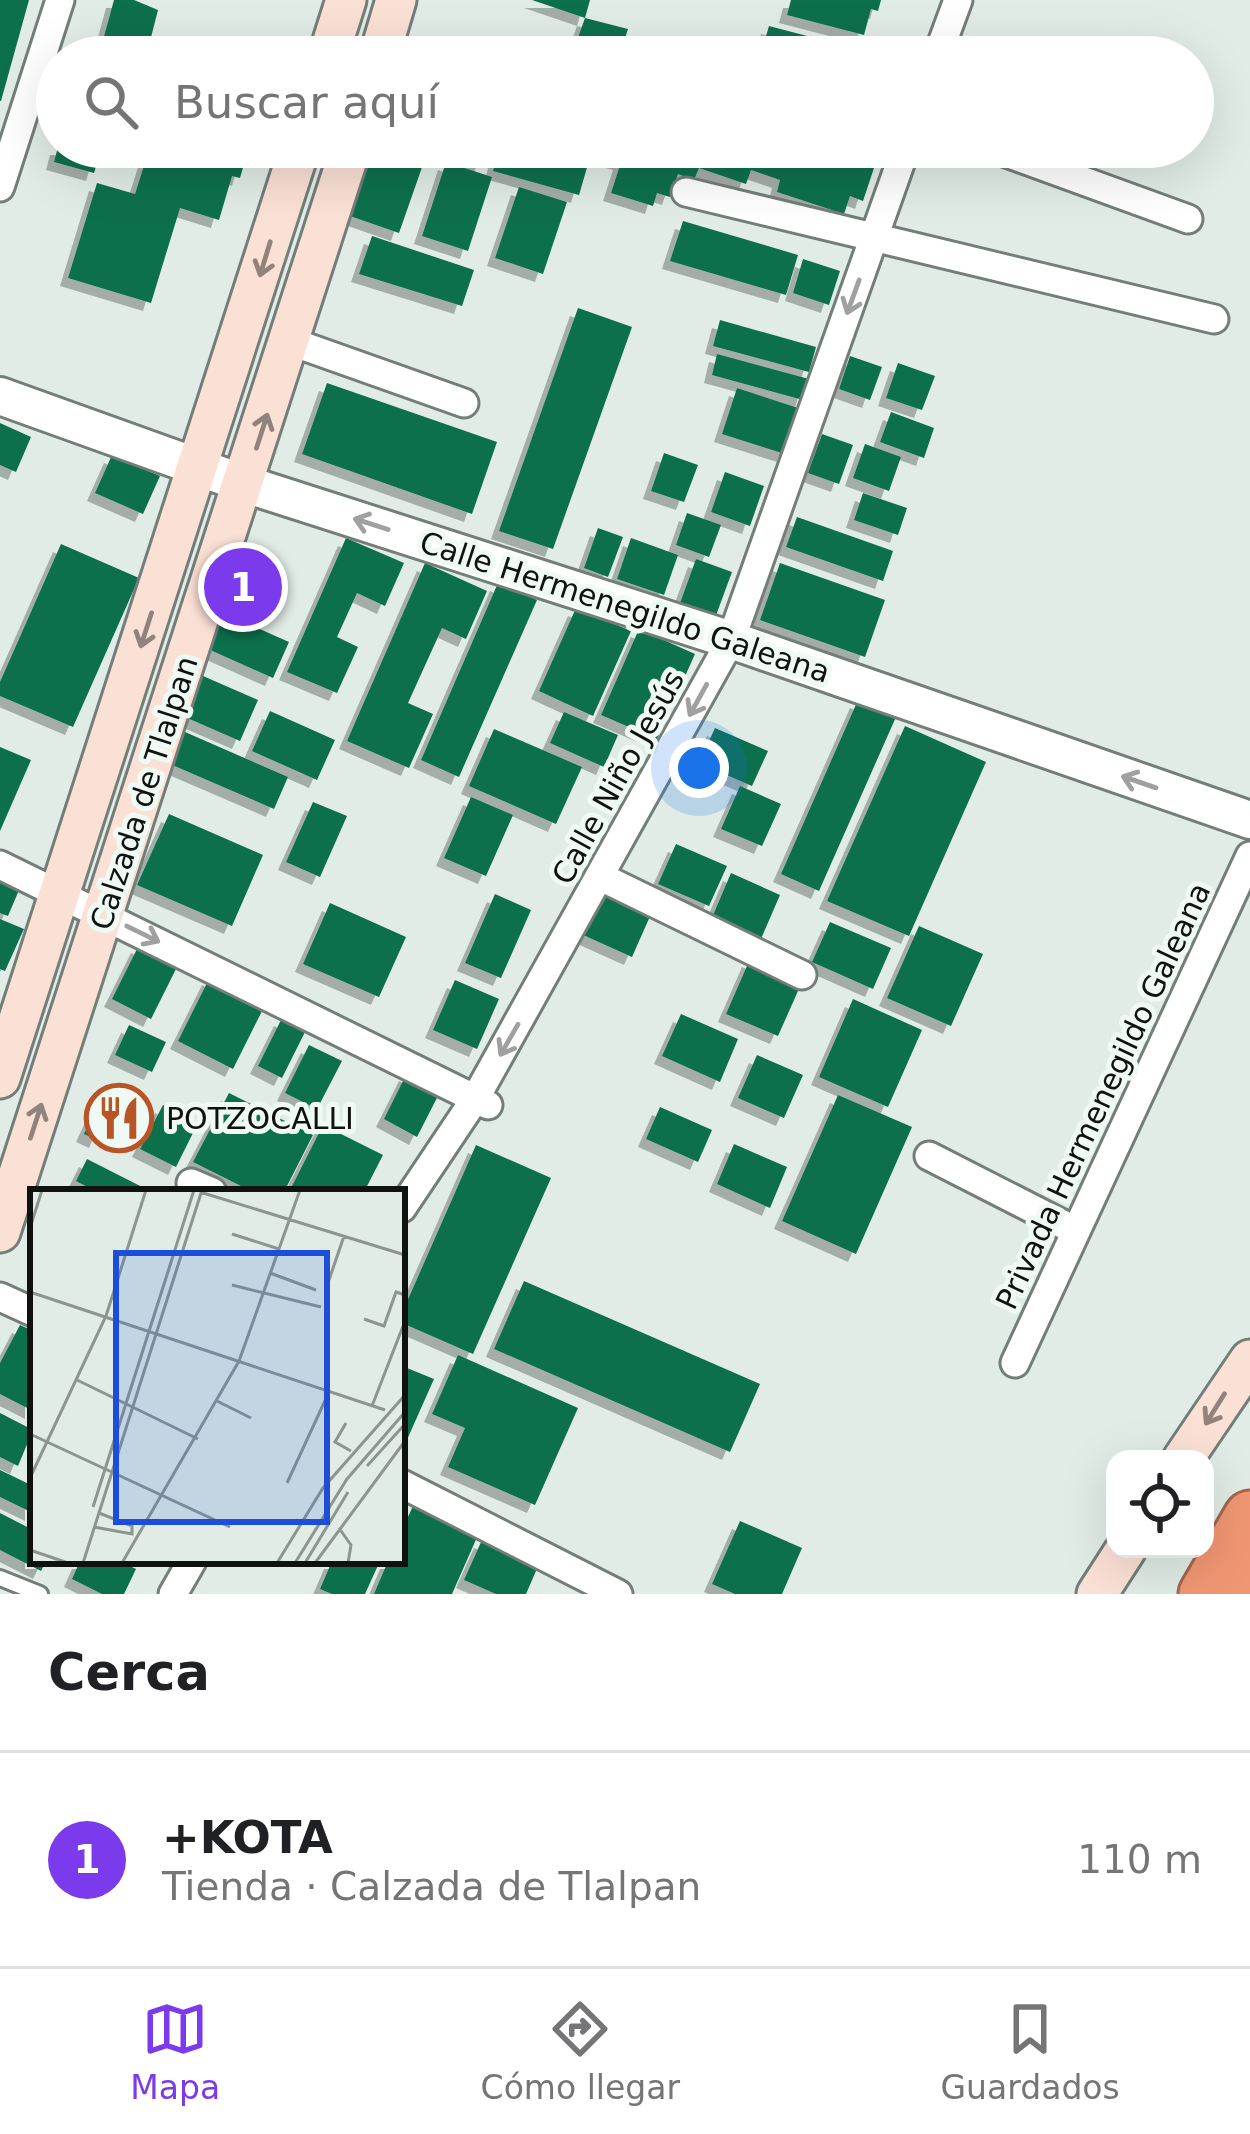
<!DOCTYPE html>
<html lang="es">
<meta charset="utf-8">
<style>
body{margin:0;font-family:"DejaVu Sans",sans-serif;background:#f6f6f6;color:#202124}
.controls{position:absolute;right:36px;bottom:36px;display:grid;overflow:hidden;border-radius:24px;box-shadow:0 12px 48px #0002}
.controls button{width:108px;height:108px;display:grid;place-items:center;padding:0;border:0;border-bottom:3px solid #e0e0e0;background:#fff;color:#202124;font:60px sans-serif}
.you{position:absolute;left:699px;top:768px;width:42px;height:42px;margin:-30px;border:9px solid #fff;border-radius:50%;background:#1a73e8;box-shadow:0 0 0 18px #1a73e833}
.badge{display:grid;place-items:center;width:78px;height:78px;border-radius:50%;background:#7c3aed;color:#fff;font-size:39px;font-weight:700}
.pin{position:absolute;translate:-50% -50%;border:6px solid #fff;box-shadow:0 3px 12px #0006}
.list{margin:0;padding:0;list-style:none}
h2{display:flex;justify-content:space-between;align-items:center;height:156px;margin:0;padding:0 48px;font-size:51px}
h2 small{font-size:39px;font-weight:400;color:#757577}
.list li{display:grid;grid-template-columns:78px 1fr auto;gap:36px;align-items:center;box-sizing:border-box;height:216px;padding:0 48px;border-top:3px solid #e0e0e0}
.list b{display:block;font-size:45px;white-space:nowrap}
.list p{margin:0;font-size:39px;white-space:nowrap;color:#757577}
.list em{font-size:39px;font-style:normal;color:#757577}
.icon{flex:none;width:66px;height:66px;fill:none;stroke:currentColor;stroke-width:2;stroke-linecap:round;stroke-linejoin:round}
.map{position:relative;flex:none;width:1250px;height:1594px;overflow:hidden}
.search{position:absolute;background:#fff;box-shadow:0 12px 48px #0002;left:36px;right:36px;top:36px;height:132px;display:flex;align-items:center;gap:30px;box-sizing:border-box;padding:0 42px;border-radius:66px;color:#757577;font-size:45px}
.sheet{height:372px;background:#fff}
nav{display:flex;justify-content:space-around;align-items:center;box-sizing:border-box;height:168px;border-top:3px solid #e0e0e0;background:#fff;font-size:33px;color:#757577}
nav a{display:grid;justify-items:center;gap:6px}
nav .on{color:#7c3aed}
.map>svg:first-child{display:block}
.building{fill:#116f4e;filter:url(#shadow)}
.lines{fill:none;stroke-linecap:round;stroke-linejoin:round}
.service-casing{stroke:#747e79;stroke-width:20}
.minor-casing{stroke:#747e79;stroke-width:33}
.tertiary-casing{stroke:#747e79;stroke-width:42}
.secondary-casing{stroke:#747e79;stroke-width:45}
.motorway-casing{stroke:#a26850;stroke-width:57}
.service{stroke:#fff;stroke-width:14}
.minor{stroke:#fff;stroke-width:27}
.tertiary{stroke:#fff;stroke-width:36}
.secondary{stroke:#fbe0d5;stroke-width:39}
.motorway{stroke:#f19672;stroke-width:51}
.oneway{stroke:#91837c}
.oneway2{stroke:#9fa09f}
.labels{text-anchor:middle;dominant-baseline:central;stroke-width:10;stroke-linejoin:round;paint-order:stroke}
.street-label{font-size:30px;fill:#0f1210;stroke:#effaf4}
.poi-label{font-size:30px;fill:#0f1210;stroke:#effaf4;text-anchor:start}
.inset-road{fill:none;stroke:#8d9590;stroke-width:3}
.view{fill:#1d4ed8;fill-opacity:0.15;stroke:#1d4ed8;stroke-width:6}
.inset-edge{fill:none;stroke:#0f1210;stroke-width:6}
</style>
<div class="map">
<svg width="1250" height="1594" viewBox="0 0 1250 1594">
<defs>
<filter id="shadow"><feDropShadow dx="-8" dy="8" stdDeviation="0" flood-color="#0004"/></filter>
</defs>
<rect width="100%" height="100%" fill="#e1ece6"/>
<path class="building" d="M0 0H29L1 101H0Z
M114 0H134L158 10 147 53 103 40Z
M532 0H590L585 18Z
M791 0H881L878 11 871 9 864 35 787 15Z
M585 18 628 29 619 57H571Z
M769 26 857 49 855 57H744L749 39 764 43Z
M58 147H102L94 173 54 162Z
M165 147H249L240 178 232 176 219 220 180 208 151 303 68 278 97 183 135 194 149 150 163 155Z
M374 147 427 153 399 233 350 216Z
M427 147H488L482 165Z
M500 147H593L579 195 493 171Z
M614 147H840L857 157 861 147H881L863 201 850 196 844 214 777 192 780 180 751 170 746 184 699 168 694 180 678 174 670 197 657 193 653 206 611 193 621 162 610 159Z
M446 162 492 177 468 251 422 236Z
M519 187 567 202 543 274 495 258Z
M683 221 798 255 786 295 670 261Z
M372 236 474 270 462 306 359 274Z
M803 259 840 271 829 305 793 293Z
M578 308 632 327 553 549 499 531Z
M720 320 816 347 809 372 713 346Z
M717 354 809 379 803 400 712 375Z
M850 356 882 367 870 400 839 389Z
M898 363 935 376 922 410 886 398Z
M327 383 497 442 472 514 302 454Z
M737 388 801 409 785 454 722 434Z
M891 412 934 428 924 458 880 442Z
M0 423 31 437 16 472 0 465Z
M822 434 853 445 839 484 808 473Z
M865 444 901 457 889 491 853 478Z
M664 453 698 465 684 502 651 491Z
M112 455 160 476 143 514 95 493Z
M725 472 764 486 750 526 711 512Z
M863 493 907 508 898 535 854 520Z
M687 513 721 525 709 557 676 545Z
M797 517 893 551 883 581 786 547Z
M598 528 623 537 608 577 584 568Z
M346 538 404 563 385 606 357 593 337 637 358 647 337 693 287 672Z
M631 538 678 555 664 595 617 579Z
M61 544 139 578 73 727 0 696V682Z
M696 559 732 572 715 618 679 606Z
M240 560 260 567 246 615 225 606Z
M425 563 487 591 466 639 442 628 408 703 433 714 409 768 347 741Z
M780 563 885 600 865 657 760 620Z
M498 583 537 600 459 777 421 760Z
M576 608 631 631 593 716 539 691Z
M224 613 289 642 273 678 208 649Z
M639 629 695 654 657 739 601 715Z
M203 676 258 700 240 741 185 717Z
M858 700 896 717 819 891 781 874Z
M270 711 335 740 317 780 252 751Z
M564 712 618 735 604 767 550 743Z
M905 726 986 762 909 936 827 901Z
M715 728 768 751 752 786 699 763Z
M494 729 582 767 556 824 469 786Z
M185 732 288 777 274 809 170 764Z
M0 747 31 760 0 831Z
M740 786 781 804 762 846 721 829Z
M471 797 513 815 486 876 444 858Z
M313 802 347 816 320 877 286 862Z
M169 814 263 855 232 926 137 885Z
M676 844 727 866 709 906 658 884Z
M0 873 22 883 8 916 0 913Z
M731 873 780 895 760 941 711 920Z
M604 883 655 905 632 957 581 934Z
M495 894 531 910 501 978 465 963Z
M330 903 406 937 379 997 303 964Z
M0 919 24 929 5 971 0 969Z
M830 922 891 948 873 989 812 962Z
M919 926 983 954 951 1026 887 998Z
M139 945 178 965 151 1019 112 999Z
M750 959 802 982 778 1036 726 1014Z
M210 977 265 1005 233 1069 178 1041Z
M455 980 499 999 477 1049 433 1030Z
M853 999 922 1030 888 1107 819 1077Z
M681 1014 738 1039 720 1082 662 1056Z
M282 1018 306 1030 282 1078 258 1066Z
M129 1025 166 1042 152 1072 115 1055Z
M309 1045 342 1061 317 1109 285 1093Z
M757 1055 803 1075 784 1118 738 1098Z
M407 1073 441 1090 417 1137 384 1119Z
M106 1087 152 1108 135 1145 102 1128 97 1140 84 1134Z
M229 1093 313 1135 284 1192H253L193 1162Z
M838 1095 912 1127 856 1254 782 1221Z
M163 1105 198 1123 176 1167 140 1149Z
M660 1107 712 1130 698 1162 646 1139Z
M323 1125 383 1155 364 1192H289Z
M734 1144 787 1167 770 1208 717 1184Z
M476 1145 551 1178 473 1354 402 1323V1313Z
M87 1159 152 1192H97L76 1181Z
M524 1281 760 1384 730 1452 494 1349Z
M20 1325 33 1331V1411L0 1394V1363Z
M458 1355 578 1408 535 1505 448 1467 465 1428 432 1414Z
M402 1366 434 1379 402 1451Z
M0 1413 33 1430 18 1466 0 1457Z
M0 1470 33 1486V1513L0 1497Z
M413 1506 478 1535 452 1594H374L388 1561H402V1530Z
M0 1513 33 1530V1561H46L41 1571 0 1550Z
M740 1521 802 1548 782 1594H735L712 1584Z
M482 1540 539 1564 526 1594H496L464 1580Z
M80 1561H120L136 1569 124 1594H102L72 1579Z
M332 1561H380L365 1594H332L320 1589Z"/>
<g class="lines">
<g class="service-casing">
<path id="service" d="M0 1578 40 1594"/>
</g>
<g class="minor-casing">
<path id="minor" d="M937 57 958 0
M990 147 1188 219
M0 187 60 0
M686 192 1214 319
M292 342 464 403
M0 865 488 1105
M601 877 802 975
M929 1156 1076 1231
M191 1183 212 1192
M402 1208 475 1099 731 640 906 147
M0 1297 33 1312
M1015 1363 1250 856
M402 1484 618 1594
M173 1594 192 1561"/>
</g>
<g class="tertiary-casing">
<path id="tertiary" d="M0 396 245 484 731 640 1250 820"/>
</g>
<g class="secondary-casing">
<path id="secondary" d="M328 57 346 0
M379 57 396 0
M0 1078 300 147
M0 1232 351 147
M1183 1459 1250 1360
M1097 1594 1126 1549"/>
</g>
<g class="motorway-casing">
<path id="motorway" d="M1205 1594 1250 1517
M1246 1594 1250 1588"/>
</g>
<use href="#service" class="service"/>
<use href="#minor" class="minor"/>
<use href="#tertiary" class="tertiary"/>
<use href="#secondary" class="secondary"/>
<use href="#motorway" class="motorway"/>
</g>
<defs><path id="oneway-shaft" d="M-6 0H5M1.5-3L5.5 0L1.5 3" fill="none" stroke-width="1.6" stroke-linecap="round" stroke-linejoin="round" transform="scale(3)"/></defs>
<g class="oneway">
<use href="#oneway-shaft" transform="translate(265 259) rotate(107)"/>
<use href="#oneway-shaft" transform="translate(262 431) rotate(-72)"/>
<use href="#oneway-shaft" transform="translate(146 630) rotate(108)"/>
<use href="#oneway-shaft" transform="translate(36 1121) rotate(-72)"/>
<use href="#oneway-shaft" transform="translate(1215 1409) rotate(122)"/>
</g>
<g class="oneway2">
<use href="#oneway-shaft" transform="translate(853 297) rotate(110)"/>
<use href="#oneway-shaft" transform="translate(371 524) rotate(-162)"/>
<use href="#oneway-shaft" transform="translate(698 700) rotate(119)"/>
<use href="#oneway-shaft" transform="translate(1139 782) rotate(-161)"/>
<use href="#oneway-shaft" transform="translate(143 934) rotate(26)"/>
<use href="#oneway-shaft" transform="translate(509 1040) rotate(120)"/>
</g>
<defs>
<g id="restaurant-ring" transform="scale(3.45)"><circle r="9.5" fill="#effaf4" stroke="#b95427" stroke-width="1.5"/><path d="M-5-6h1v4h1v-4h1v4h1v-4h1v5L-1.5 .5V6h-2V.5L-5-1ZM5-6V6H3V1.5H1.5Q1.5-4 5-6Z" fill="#b95427"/></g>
</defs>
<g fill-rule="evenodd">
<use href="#restaurant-ring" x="119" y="1118"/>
</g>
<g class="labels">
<g class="street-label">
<text transform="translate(625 607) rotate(18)">Calle Hermenegildo Galeana</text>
<text transform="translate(618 777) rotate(-61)">Calle Niño Jesús</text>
<text transform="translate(144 793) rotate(-72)">Calzada de Tlalpan</text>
<text transform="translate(1103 1096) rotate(-65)">Privada Hermenegildo Galeana</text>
</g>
<g class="poi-label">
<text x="166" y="1118">POTZOCALLI</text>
</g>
</g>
<g transform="translate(30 1189)">
<rect width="375" height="375" fill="#e1ece6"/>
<path class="inset-road" d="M170 3 375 66M0 39 12 1M202 45 249 60M240 84 286 101M299 91 314 47M202 96 291 118M0 103 355 221M334 130 354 137 366 103 375 106M45 190 168 250M187 212 221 229M342 217 375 132M316 234 305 253 321 262M0 245 200 338M337 277 375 235M0 289 76 127 116 1M257 294 299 203M63 318 164 1M64 338 102 345V337L69 324M309 339 321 356 318 374M0 361 38 374M53 374 172 1M92 374 209 172 270 1M247 374 293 299 375 206M265 374 317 290 375 223M275 374 318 303M285 374 375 252"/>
<path class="view" d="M86 64H297V333H86Z"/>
<rect width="375" height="375" class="inset-edge"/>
</g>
</svg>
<div class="controls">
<button><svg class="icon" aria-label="locate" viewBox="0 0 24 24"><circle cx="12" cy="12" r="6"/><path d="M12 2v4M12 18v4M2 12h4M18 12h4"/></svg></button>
</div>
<div class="you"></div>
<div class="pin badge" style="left:243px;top:587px">1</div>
<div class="search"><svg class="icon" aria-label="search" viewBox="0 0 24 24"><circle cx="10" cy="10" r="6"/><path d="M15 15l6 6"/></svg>Buscar aquí</div>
</div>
<section class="sheet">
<h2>Cerca<small></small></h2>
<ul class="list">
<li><span class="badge">1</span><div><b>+KOTA</b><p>Tienda · Calzada de Tlalpan</p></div><em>110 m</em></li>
</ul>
</section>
<nav>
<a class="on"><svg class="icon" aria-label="map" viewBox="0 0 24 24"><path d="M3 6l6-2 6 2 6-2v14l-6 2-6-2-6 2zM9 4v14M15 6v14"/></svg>Mapa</a>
<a><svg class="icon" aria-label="directions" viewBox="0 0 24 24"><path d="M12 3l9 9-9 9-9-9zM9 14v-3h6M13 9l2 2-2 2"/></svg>Cómo llegar</a>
<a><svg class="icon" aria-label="saved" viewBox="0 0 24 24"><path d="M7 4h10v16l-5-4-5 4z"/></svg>Guardados</a>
</nav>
